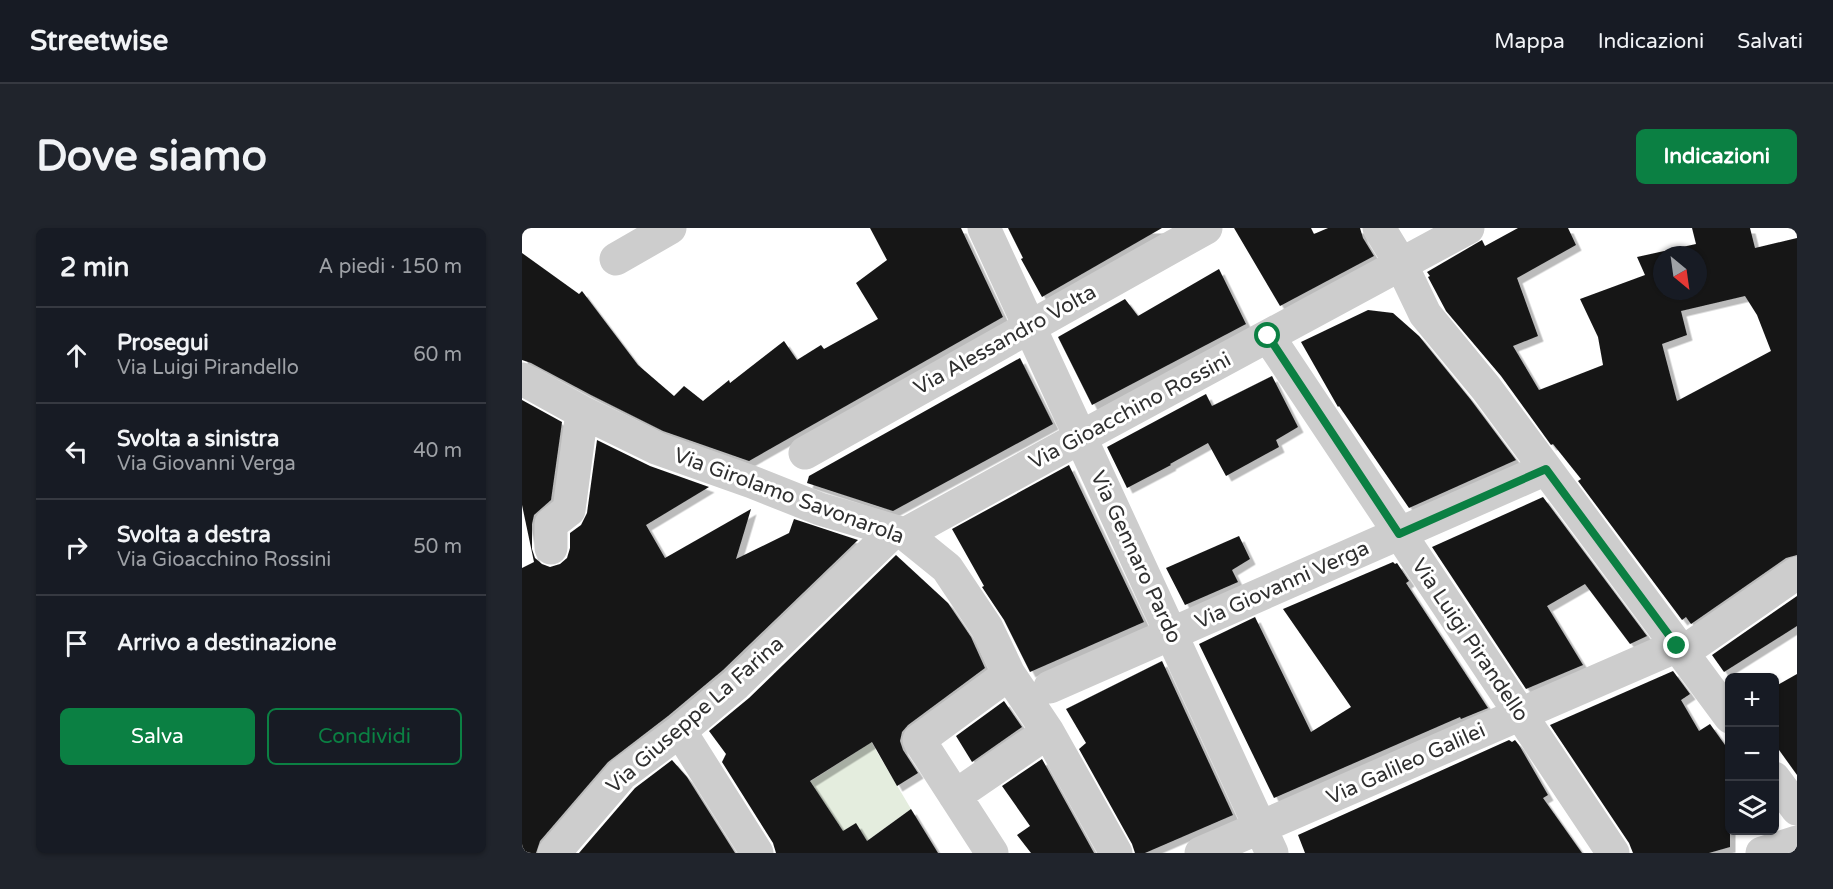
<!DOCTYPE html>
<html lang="it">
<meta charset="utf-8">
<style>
body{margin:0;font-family:"Varela Round",sans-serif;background:#20242c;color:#f1f3f6}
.controls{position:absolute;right:18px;bottom:18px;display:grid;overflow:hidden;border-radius:9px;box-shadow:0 2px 4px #0004}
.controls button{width:54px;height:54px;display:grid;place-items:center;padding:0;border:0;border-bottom:2px solid #363941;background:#171b24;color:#f1f3f6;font:30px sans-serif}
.compass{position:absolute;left:1131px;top:18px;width:54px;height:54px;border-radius:50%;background:#171b24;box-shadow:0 2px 4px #0004;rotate:151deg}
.stop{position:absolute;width:18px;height:18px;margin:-14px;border:4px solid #0b8043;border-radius:50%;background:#fff}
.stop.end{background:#0b8043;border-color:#fff;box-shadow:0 2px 6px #0008}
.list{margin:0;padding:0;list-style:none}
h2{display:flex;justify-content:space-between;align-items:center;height:78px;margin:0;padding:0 24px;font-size:26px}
h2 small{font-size:20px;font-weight:400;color:#9ea1a6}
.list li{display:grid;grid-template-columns:39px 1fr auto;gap:18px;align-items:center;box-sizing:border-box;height:96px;padding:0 24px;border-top:2px solid #363941}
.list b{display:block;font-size:22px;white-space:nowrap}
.list p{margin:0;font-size:20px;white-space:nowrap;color:#9ea1a6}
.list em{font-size:20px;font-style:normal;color:#9ea1a6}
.actions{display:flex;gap:12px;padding:18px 24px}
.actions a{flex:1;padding:14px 0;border:2px solid #0b8043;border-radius:9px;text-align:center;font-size:21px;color:#0b8043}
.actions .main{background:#0b8043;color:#fff}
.icon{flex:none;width:33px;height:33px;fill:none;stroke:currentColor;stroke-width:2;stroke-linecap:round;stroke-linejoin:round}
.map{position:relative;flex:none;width:1275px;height:625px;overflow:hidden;border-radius:9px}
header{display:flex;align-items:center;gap:36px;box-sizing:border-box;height:84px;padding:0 30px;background:#171b24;border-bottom:2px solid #363941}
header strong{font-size:28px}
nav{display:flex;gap:33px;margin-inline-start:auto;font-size:21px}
.intro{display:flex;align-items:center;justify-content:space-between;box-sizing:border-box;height:144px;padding:0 36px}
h1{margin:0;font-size:42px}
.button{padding:15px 27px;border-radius:9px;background:#0b8043;color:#fff;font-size:21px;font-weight:700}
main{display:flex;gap:36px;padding:0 36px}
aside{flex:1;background:#171b24;border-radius:9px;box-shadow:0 2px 4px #0004}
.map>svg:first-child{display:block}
.green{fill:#e4edde}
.building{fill:#171717;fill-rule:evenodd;filter:url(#shadow)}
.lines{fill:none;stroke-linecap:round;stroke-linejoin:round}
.minor{stroke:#cdcdcd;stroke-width:33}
.route{stroke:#0b8043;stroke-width:8}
.labels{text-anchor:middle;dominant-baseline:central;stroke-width:6;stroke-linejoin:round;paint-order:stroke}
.street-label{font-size:21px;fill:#303030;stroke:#fff}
</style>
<header>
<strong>Streetwise</strong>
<nav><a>Mappa</a><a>Indicazioni</a><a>Salvati</a></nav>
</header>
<div class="intro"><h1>Dove siamo</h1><a class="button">Indicazioni</a></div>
<main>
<aside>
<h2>2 min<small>A piedi · 150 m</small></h2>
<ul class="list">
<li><svg class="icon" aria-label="ahead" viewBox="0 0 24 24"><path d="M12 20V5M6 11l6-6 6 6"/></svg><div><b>Prosegui</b><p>Via Luigi Pirandello</p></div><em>60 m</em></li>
<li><svg class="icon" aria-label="left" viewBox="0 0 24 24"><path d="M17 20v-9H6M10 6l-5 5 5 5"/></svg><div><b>Svolta a sinistra</b><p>Via Giovanni Verga</p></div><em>40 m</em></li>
<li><svg class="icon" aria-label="right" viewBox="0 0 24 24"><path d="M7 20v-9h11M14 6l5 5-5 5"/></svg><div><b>Svolta a destra</b><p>Via Gioacchino Rossini</p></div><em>50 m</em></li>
<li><svg class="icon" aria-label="arrive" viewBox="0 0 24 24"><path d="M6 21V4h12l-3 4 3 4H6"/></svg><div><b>Arrivo a destinazione</b></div></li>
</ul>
<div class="actions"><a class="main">Salva</a><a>Condividi</a></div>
</aside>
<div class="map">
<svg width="1275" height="625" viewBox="0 0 1275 625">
<defs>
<filter id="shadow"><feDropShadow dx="5.5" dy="5.5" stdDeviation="0" flood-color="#0004"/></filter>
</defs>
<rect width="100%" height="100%" fill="#fff"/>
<path class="green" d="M339 497 389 581 345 613 334 596 318 605 286 555 339 521Z"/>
<path class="building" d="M348 0H439L481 89 227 233 141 203 69 167 9 135 0 132V25L57 66 60 63 116 137 152 168 162 158 181 173 207 152 208 155 262 113 275 132 299 117 302 121 356 91 334 55 365 32Z
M486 0H640L520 69 499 31 501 30Z
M712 0H789L792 6 806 0H838L841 10 852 28 758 78Z
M996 0H1046L1054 17 995 50 1016 108 991 118 1017 162 1081 137 1076 109 1058 71 1123 47 1115 29 1174 16 1170 0H1228L1233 20 1275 10V327L1264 330 1169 396 1164 389 1160 392 1056 253 1059 251 1031 216 1029 217 979 148 924 83 906 49 908 48 905 44 960 12 963 18ZM1140 27H1176V63H1140ZM1223 68 1235 87 1249 123 1155 173 1140 116 1165 107 1159 83Z
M697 41 724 96 570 177 536 109 603 71 616 88Z
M846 82 871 85 897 108 949 172 994 232 887 280 817 178 816 179 779 114Z
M498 130 531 196 371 283 285 255 287 248Z
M750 148 776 199 754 212 757 219 704 248 686 215 648 236 649 237 605 260 585 219 684 166 690 178Z
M0 172 40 194 29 272 12 287 10 296V321L13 330 20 336 28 339 38 336 45 330 48 320V305L59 297 65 285 75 212 128 238 187 259 124 297 143 330 229 281 214 331 267 305 272 291 336 312 201 442 146 488 86 534 18 613 14 625H0V340L12 334 0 277Z
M547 237 622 394 508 444 482 392 460 359 462 358 430 301Z
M1021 269 1125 408 1108 416 1063 356 1025 378 1061 437 1004 461 910 319Z
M717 308 728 331 710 342 716 354 663 377 644 340Z
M374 327 426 375 449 409 463 440 386 497 380 504 378 513 381 522 396 545 375 558 350 514 288 553 321 603 334 595 345 613 389 581 416 625H254L251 615 200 534 204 526 187 503 227 470Z
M871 334 873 336 875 335 887 353 884 355 966 480 939 491 938 489 752 570 677 416 733 389 789 504 829 479 761 381Z
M1275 368V398L1202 444 1190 427Z
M640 433 711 587 623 625H613L610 616 557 521 564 515 544 481Z
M1151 443 1168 466 1159 472 1177 503 1188 496 1208 524V619L1187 625H1111L1107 615 1028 497Z
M1275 446V547L1252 515V459Z
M482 473 500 499 450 534 434 508Z
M987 512 990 514 993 512 997 517 1026 567 1021 570 1060 625H783L776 607Z
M520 531 572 625H509L495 607 508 598 480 558Z
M150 532 165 549 213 625H57L113 560Z"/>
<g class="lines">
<path class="minor" d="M462 0 750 625
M857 0 879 36 903 86 964 160 1208 489
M94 31 148 0
M746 108 1091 625
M0 151 60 184 134 220 230 254 298 281 383 306 425 340 465 400 487 446 526 504 594 625
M283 225 684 0
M383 306 559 209 946 0
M29 320V296L47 282 60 184
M1160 425 1275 345
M528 459 1024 241
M158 503 235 625
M1252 550 1275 581
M433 568 526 504
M32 625 100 546 158 503 214 456 372 303
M470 625 397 512 487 446
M679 625 1155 418
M1240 625 1275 614"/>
</g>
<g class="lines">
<path class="route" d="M746 108 877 306 1024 241 1155 418"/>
</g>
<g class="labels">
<g class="street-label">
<text transform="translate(483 112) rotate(-29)">Via Alessandro Volta</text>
<text transform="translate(608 183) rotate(-28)">Via Gioacchino Rossini</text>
<text transform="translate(267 268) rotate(20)">Via Girolamo Savonarola</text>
<text transform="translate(614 329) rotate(65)">Via Gennaro Pardo</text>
<text transform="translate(760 357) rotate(-24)">Via Giovanni Verga</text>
<text transform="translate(948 412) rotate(56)">Via Luigi Pirandello</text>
<text transform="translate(173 487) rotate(-41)">Via Giuseppe La Farina</text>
<text transform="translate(884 536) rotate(-24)">Via Galileo Galilei</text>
</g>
</g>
</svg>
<div class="controls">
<button>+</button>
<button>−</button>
<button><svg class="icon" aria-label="layers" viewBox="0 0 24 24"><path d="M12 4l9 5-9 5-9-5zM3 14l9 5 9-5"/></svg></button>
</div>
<svg class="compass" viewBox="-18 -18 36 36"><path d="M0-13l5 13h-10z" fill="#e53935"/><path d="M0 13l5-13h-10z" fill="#9ea1a6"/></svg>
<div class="stop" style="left:746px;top:108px"></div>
<div class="stop end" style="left:1155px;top:418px"></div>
</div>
</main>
